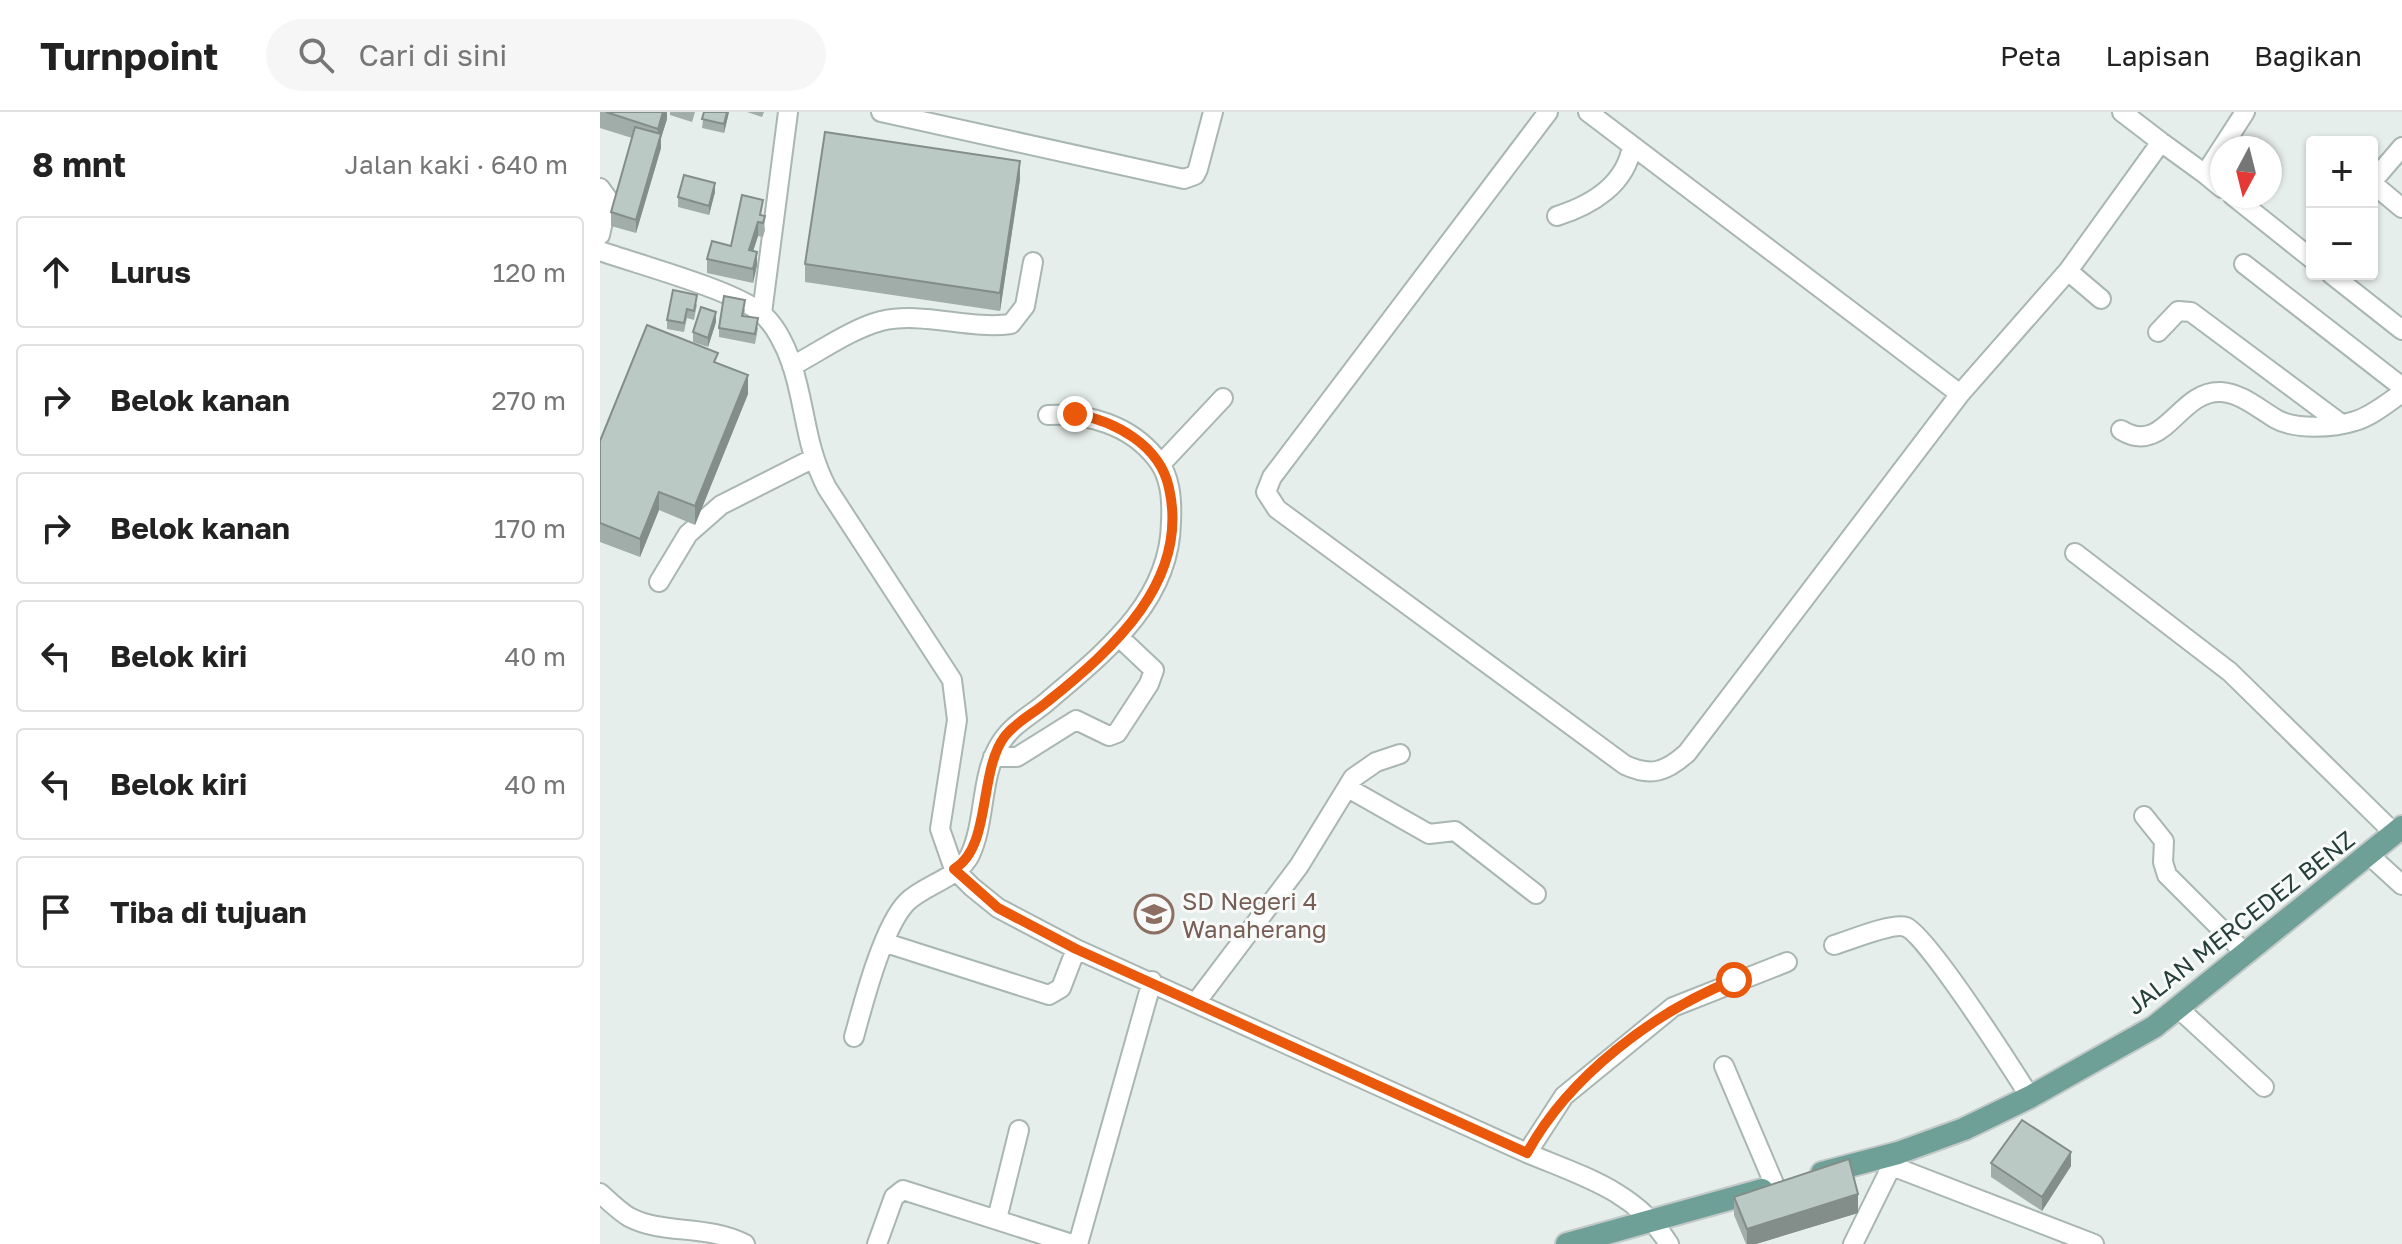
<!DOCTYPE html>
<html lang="id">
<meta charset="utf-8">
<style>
body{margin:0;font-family:"Golos Text",sans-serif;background:#f6f6f6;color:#222}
.controls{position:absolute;right:24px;top:24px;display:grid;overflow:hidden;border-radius:8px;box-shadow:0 2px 6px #0004}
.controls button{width:72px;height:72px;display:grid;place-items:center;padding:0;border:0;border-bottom:2px solid #e0e0e0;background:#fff;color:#222;font:40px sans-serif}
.compass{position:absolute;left:1610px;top:24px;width:72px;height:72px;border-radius:50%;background:#fff;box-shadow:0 2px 6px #0004;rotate:187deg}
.stop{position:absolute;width:24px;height:24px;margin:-18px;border:6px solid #ea580c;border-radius:50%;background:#fff}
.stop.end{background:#ea580c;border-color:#fff;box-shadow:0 2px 8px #0008}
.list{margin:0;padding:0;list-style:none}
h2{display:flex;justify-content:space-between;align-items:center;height:104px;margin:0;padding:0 32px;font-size:34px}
h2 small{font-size:26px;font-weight:400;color:#767676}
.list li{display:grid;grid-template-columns:52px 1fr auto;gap:24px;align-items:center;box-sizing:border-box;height:112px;margin:0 16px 16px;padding:0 16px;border:2px solid #e0e0e0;border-radius:8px}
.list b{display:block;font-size:30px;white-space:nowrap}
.list em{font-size:26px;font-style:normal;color:#767676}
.icon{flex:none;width:44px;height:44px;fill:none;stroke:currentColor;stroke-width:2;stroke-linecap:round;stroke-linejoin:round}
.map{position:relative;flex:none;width:1802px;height:1132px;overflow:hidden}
header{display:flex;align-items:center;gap:48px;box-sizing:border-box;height:112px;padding:0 40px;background:#fff;border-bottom:2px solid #e0e0e0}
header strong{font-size:38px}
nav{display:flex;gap:44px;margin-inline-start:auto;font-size:28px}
.search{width:560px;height:72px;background:#f6f6f6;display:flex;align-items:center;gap:20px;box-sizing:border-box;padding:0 28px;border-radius:44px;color:#767676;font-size:30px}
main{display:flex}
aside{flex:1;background:#fff}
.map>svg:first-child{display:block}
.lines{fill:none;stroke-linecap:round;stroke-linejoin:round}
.minor-casing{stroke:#a9b6b2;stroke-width:22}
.major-casing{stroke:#c2c9c8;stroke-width:26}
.minor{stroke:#fff;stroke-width:18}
.major{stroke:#6ea097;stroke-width:22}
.wall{fill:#a1ada9}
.shaded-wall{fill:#838d89}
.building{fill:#bbc9c4;stroke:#838d89;stroke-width:2}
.route{stroke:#ea580c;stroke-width:10}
.labels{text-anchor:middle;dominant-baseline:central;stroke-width:6;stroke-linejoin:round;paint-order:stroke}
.education-label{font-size:24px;fill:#785e54;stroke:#f7faf9;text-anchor:start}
.street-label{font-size:24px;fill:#263f3a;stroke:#f7faf9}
</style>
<header>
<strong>Turnpoint</strong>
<div class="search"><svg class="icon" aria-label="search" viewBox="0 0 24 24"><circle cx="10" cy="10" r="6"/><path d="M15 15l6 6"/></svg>Cari di sini</div>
<nav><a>Peta</a><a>Lapisan</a><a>Bagikan</a></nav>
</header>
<main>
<aside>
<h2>8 mnt<small>Jalan kaki · 640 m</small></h2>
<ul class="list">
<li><svg class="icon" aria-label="ahead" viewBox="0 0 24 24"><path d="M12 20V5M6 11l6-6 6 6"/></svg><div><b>Lurus</b></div><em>120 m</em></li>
<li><svg class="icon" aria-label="right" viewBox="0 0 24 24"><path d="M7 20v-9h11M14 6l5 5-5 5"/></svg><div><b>Belok kanan</b></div><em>270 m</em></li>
<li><svg class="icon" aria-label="right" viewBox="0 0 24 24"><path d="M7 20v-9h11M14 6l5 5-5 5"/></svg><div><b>Belok kanan</b></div><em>170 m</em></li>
<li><svg class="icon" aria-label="left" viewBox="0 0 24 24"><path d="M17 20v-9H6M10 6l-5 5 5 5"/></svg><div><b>Belok kiri</b></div><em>40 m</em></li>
<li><svg class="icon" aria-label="left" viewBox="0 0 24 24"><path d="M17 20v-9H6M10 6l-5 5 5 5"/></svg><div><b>Belok kiri</b></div><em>40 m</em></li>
<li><svg class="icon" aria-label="arrive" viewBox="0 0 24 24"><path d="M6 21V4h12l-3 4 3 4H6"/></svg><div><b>Tiba di tujuan</b></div></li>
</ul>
</aside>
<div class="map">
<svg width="1802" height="1132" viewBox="0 0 1802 1132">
<rect width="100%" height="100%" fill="#e6eeeb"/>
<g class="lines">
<g class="minor-casing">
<path id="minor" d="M281 0 584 67 595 63 598 57 613 0
M948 0 672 365 666 380 677 397 1025 653C1051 665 1066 660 1087 641L1360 282 1468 159 1561 30 1605 62
M988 0 1360 282
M1522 0 1561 30
M1772 70 1802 35
M1772 71 1802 96
M0 76 8 87 0 123
M1622 76 1605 62 1645 0
M1633 84 1712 147
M957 104C992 93 1026 72 1032 34
M0 139C40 153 130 177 160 200 175 212 186 235 192 253 206 296 205 334 227 376L352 568 357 608 340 717 354 757 372 775 398 796 476 837 927 1041C982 1064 1036 1079 1069 1132
M1644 152 1802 275
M1468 159 1501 187
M1731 162 1802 218
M162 201 188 0
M1558 220 1578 199 1591 200 1740 311
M192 254C219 240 251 217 281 209 323 199 369 218 411 212L425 194 433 150
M1521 318C1565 345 1578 278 1621 280 1641 281 1659 297 1676 307 1695 318 1734 316 1755 309 1772 304 1787 291 1802 281
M561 352 623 286
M1475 441 1630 560 1794 721
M59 470 88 422 121 393 212 347
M393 645H417L476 608 509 624 517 621 549 572 554 558 519 525
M748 676 829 722 855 719 936 782
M1544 704 1564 729 1563 750 1567 763 1645 841
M1768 742 1802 773
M286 831 449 883 461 876 476 837
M1234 833C1248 829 1293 810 1306 815 1327 823 1413 958 1430 985
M597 889 699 754 753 666 776 650 800 642
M1578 896 1664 975
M254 925C263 892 283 814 307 790 324 773 359 766 370 743 386 709 380 664 400 632 412 612 432 603 449 588 505 540 570 490 571 410 572 388 571 364 556 346 530 313 488 301 448 303
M1124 954 1175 1074
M927 1041 964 984 1073 895 1187 850
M1292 1054 1494 1132
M0 1081C9 1089 19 1099 29 1105 63 1123 106 1112 145 1132
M397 1107 419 1018
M277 1132 294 1085 303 1078 472 1132
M478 1132 552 869
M1253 1132 1296 1045"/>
</g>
<g class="major-casing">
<path id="major" d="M1222 1061 1298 1041 1364 1017 1430 985 1554 915 1802 715
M967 1132 1162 1078"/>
</g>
<use href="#minor" class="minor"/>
<use href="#major" class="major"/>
</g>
<path class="wall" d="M0 0H67V7L61 26V36L36 121 11 114V100L32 26 0 16Z
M70 0H95L92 10 70 3Z
M104 0H129L124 21 102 16Z
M147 0H164L162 5Z
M420 67 400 199 205 170V152Z
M115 80 109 103 78 95V85Z
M163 104 165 118 163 125 158 124 153 139 157 153 153 171 107 161V147L131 134Z
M97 192 94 208 87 206 84 220 67 217V208Z
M145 197 144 204 158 216 155 232 119 225V216Z
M116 210 108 235 93 230V220Z
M118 252 148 282 95 413 59 398 40 445 0 430V329Z
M1391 1051 1471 1054 1442 1099 1391 1065Z
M1134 1085 1258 1101 1156 1132H1146L1134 1103Z"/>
<path class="shaded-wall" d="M63 0H67V7L61 26V36L36 121V108L58 31V17Z
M127 0H129L124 21V12Z
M420 49V67L400 199V181Z
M115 71V80L109 103V94Z
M158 110V124L149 152V138Z
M157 140V153L153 171V157Z
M116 200V210L108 235V226Z
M148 263V282L95 413V394Z
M59 380V398L40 445V427Z
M1471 1040V1054L1442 1099V1085Z
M1258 1082V1101L1156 1132H1147V1117Z"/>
<path class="building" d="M6 0H63L58 17Z
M104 0H127L124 12 102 7Z
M35 15 61 22 36 108 11 100Z
M225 20 420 49 400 181 205 152Z
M84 63 115 71 109 94 78 85Z
M142 83 163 88 160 103 165 104 163 111 158 110 149 138 157 140 153 157 107 147 112 129 131 134Z
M73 178 97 183 94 199 87 197 84 211 67 208Z
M124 184 145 188 142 204 158 206 155 222 119 216Z
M101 195 116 200 108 226 93 220Z
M47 213 118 241 114 250 148 263 95 394 59 380 40 427 0 411V329Z
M1422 1008 1471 1040 1442 1085 1391 1051Z
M1249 1047 1258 1082 1147 1117 1134 1085Z"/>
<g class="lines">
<path class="route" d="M475 302C515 309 560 333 569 376 590 469 513 537 447 590 433 602 417 609 405 624 378 659 392 735 354 757L398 796 476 837 927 1041C969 964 1054 900 1134 868"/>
</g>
<defs>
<g id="school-ring" transform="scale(2)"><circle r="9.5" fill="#f7faf9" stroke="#8d6e63" stroke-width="1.5"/><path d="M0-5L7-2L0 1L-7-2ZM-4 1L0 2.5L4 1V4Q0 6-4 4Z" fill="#8d6e63"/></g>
</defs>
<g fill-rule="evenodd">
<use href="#school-ring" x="554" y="802"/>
</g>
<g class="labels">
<g class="education-label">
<text x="582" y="788">SD Negeri 4<tspan x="582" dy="28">Wanaherang</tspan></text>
</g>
<g class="street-label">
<text transform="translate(1640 810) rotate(-38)">JALAN MERCEDEZ BENZ</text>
</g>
</g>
</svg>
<div class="controls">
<button>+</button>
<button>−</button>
</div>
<svg class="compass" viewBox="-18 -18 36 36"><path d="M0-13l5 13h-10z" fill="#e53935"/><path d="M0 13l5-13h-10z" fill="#767676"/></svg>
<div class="stop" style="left:1134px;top:868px"></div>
<div class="stop end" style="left:475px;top:302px"></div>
</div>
</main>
